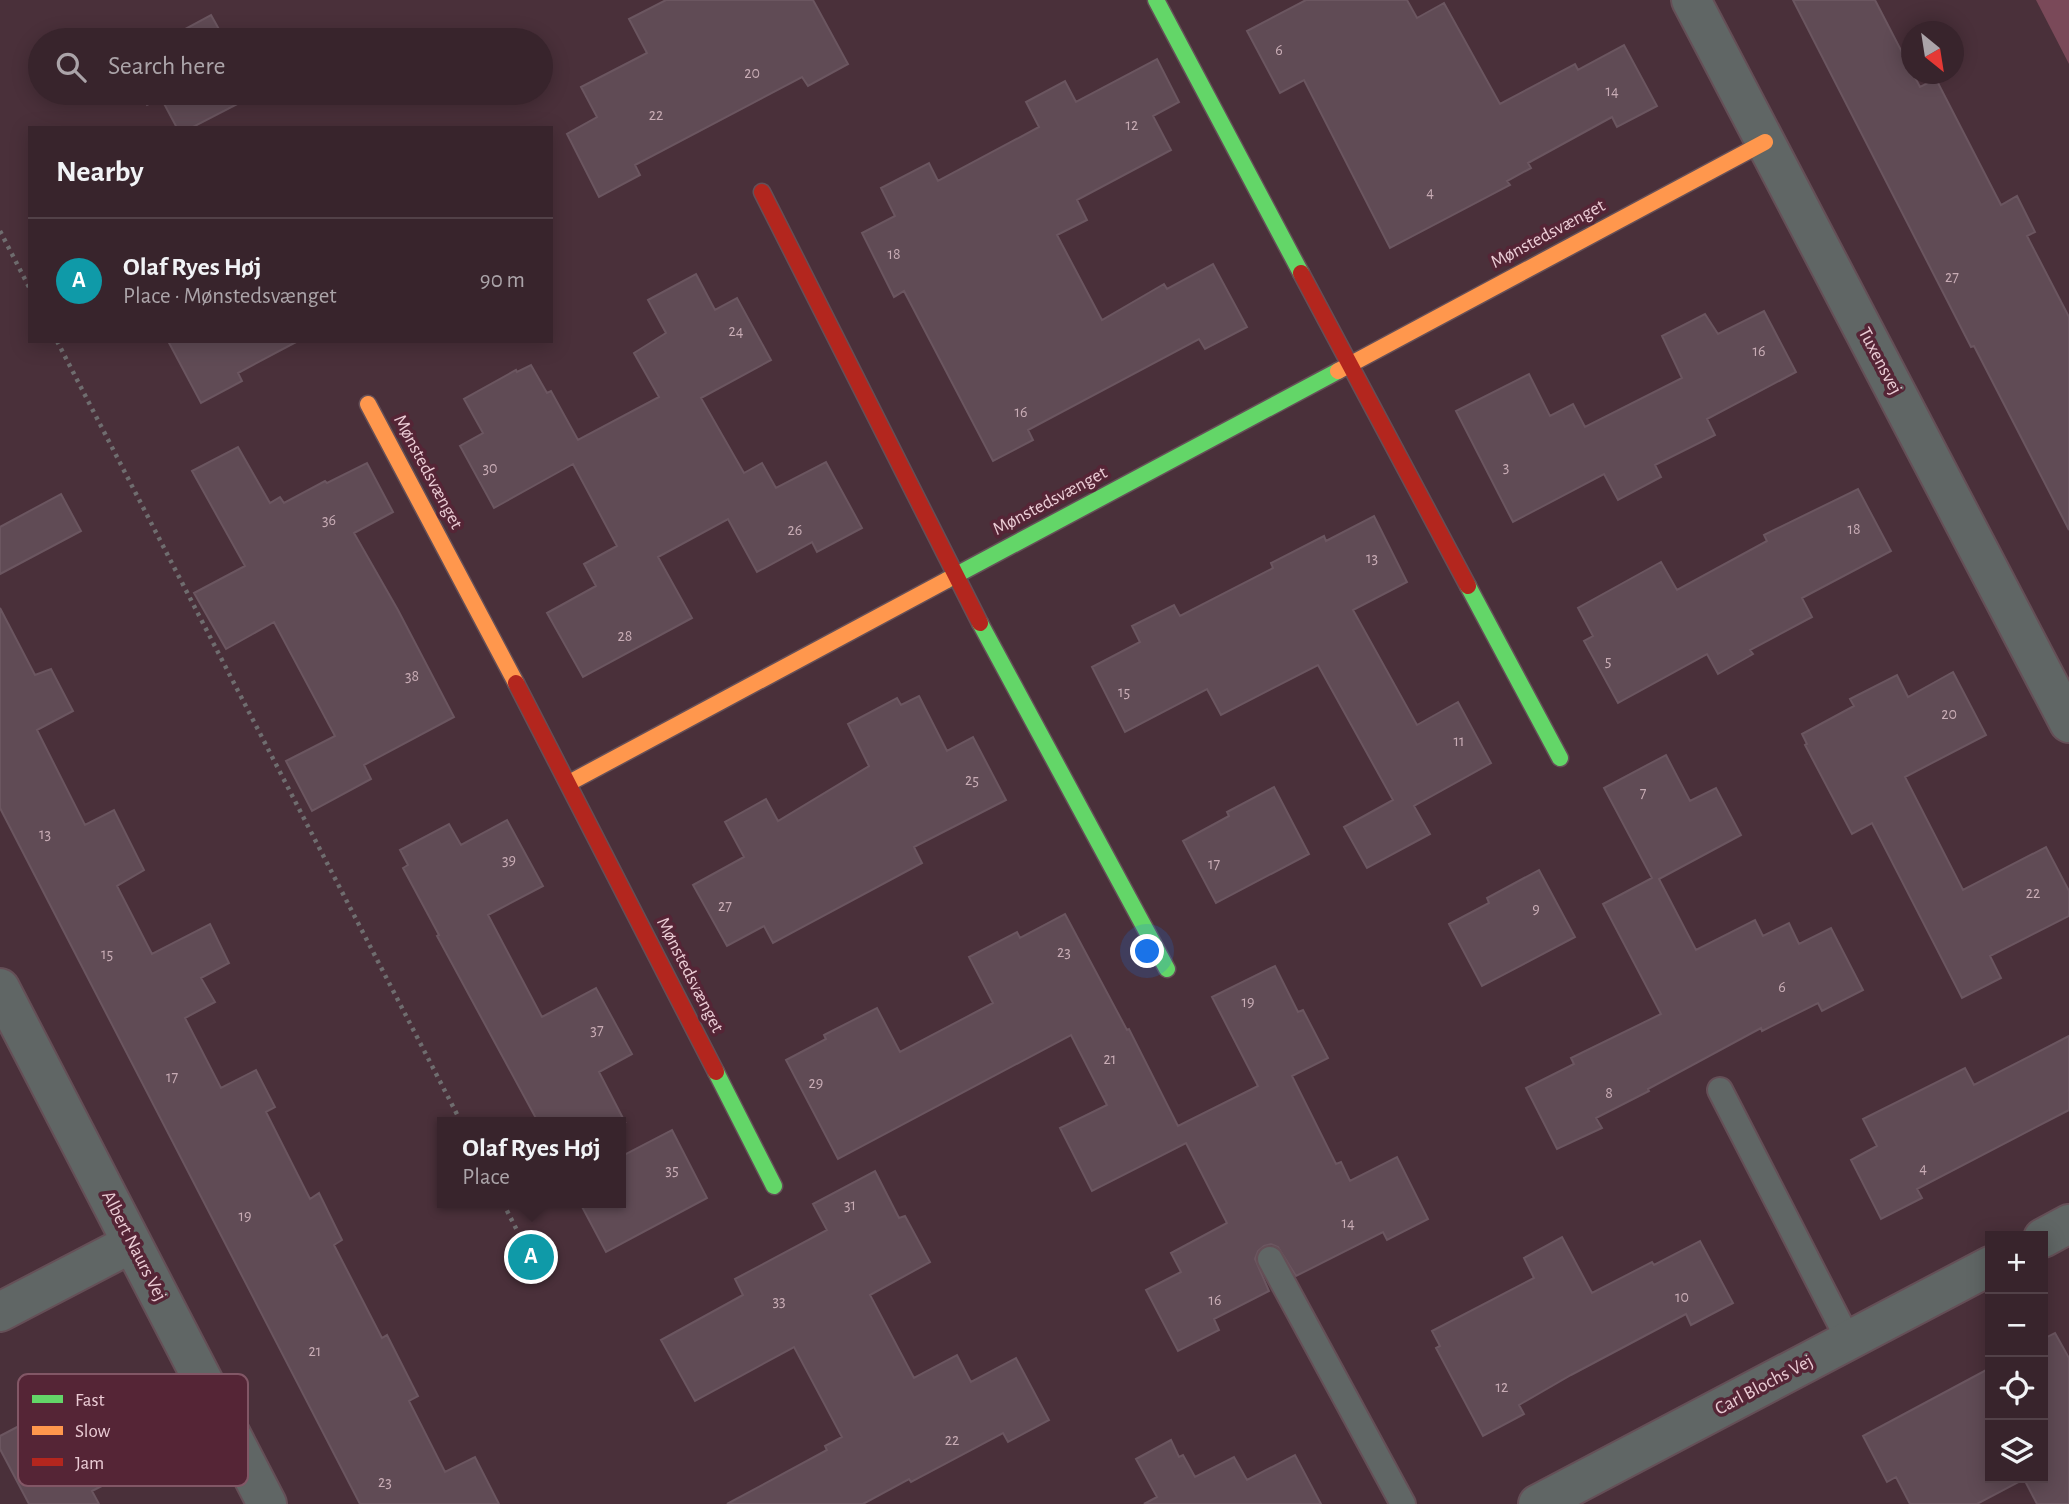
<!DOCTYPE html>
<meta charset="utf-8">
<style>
body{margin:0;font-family:"Alegreya Sans",sans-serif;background:#3f2c34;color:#f1f3f6}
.controls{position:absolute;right:21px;bottom:21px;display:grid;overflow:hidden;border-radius:0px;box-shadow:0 4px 18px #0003}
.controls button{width:63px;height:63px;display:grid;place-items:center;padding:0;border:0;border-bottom:2px solid #524148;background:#38242c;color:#f1f3f6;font:35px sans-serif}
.compass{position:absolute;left:1901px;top:21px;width:63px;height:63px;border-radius:50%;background:#38242c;box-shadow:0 4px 18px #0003;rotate:150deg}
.you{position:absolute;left:1148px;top:952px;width:24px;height:24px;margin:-18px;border:5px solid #fff;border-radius:50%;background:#1a73e8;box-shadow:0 0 0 10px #1a73e833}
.badge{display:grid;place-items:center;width:46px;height:46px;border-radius:50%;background:#ea580c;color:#fff;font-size:23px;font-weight:700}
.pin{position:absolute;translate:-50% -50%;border:4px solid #fff;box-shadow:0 2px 7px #0006}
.popup{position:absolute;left:437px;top:1117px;width:189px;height:91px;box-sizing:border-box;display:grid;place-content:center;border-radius:0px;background:#38242c;filter:drop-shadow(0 2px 5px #0005);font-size:23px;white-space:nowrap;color:#aba4a9}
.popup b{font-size:26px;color:#f1f3f6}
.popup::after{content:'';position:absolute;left:50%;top:100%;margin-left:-14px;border:14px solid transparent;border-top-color:#38242c}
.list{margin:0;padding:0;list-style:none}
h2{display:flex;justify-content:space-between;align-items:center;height:91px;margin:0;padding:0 28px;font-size:30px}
h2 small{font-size:23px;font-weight:400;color:#aba4a9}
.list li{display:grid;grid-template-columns:46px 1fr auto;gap:21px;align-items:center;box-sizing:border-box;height:126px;padding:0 28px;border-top:2px solid #524148}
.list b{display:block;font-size:26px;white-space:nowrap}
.list p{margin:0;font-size:23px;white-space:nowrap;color:#aba4a9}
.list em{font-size:23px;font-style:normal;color:#aba4a9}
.icon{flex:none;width:38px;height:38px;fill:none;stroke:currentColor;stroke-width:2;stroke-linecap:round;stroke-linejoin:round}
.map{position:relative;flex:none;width:2069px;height:1504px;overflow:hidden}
.search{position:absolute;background:#38242c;box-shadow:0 4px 18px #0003;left:28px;top:28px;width:525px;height:77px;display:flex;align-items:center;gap:18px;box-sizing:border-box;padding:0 24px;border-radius:38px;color:#aba4a9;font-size:26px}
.panel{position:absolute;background:#38242c;box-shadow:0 4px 18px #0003;left:28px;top:126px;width:525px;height:217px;border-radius:0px}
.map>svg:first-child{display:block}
.green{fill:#7a4959}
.building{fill:#604b55;stroke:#6b5660;stroke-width:2}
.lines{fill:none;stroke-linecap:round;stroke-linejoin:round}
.lane-casing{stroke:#654f57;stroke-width:28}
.street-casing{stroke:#654f57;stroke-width:42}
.fast-casing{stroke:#654f57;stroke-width:19}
.slow-casing{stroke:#654f57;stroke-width:19}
.jam-casing{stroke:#654f57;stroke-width:19}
.path{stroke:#6f6d6f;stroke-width:4.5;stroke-dasharray:3.5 5;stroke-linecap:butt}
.lane{stroke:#606665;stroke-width:24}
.street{stroke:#606665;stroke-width:38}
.fast{stroke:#63d668;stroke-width:16}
.slow{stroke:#ff974d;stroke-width:16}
.jam{stroke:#b3261e;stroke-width:16}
.labels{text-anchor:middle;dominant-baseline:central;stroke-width:7;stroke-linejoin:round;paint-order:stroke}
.number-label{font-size:16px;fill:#c8acb5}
.street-label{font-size:19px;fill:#ebccd5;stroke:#552536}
.key{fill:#552536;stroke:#825766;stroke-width:2}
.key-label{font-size:19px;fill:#ebccd5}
</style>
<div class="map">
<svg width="2069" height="1504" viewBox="0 0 2069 1504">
<rect width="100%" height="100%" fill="#4a303a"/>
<path class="green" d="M2036 0H2069V64Z"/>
<path class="building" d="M666 0H813L848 64 808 86 802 77 635 165 640 175 599 197 567 134 597 117 581 87 647 53 629 19Z
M1306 0H1407L1417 18 1444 3 1500 104 1575 64 1578 70 1624 45 1657 106 1617 127 1612 117 1528 163 1531 168 1507 181 1510 185 1390 248 1304 80 1280 93 1247 31Z
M1793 0H1875L1920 87 1936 79 2001 205 2017 196 2035 232 2027 236 2069 317V530L1974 346 1971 347Z
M211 15 225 40H165Z
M1157 59 1179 102 1153 116 1171 150 1077 200 1087 220 1057 235 1102 320 1164 284 1167 289 1213 264 1247 327 1205 349 1199 339 1028 430 1033 440 993 461 904 291 894 297 862 233 895 216 881 188 929 163 938 181 1039 127 1026 102 1065 81 1076 102Z
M140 93H254L255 95 191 128H177L161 98 147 105Z
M696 274 715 310 737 298 771 360 701 398 744 473 762 463 776 488 826 462 862 528 817 552 812 542 757 572 728 519 658 557 692 618 583 677 547 613 596 586 584 564 617 546 573 464 494 508 460 446 483 433 464 399 516 370 517 372 531 365 547 393 551 391 578 440 659 397 634 353 666 333 648 300Z
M1764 311 1796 372 1707 419 1715 435 1655 465 1661 477 1618 500 1604 474 1513 522 1456 411 1529 374 1550 416 1573 404 1585 427 1682 378 1662 336 1705 314 1718 334Z
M168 341H298L238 373 242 381 201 403Z
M238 447 270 503 280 497 284 503 325 481 327 483 367 463 393 512 354 533 398 610 454 717 364 765 371 779 312 811 286 761 335 736 274 622 226 649 194 593 245 566 192 471Z
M1858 489 1891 551 1802 598 1812 617 1750 650 1753 654 1718 674 1707 654 1618 703 1584 641 1593 636 1578 608 1661 562 1677 590 1767 541 1764 535Z
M61 494 81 531 0 574V527Z
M1374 516 1407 582 1353 610 1417 725 1458 702 1491 763 1414 806 1430 834 1367 868 1344 827 1393 800 1318 665 1221 715 1207 689 1125 732 1092 667 1140 642 1132 626 1174 605 1180 616 1273 568 1271 563 1324 536 1326 541Z
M0 608 35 675 51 669 73 711 37 730 85 825 114 810 144 870 117 886 152 954 210 924 229 963 201 978 215 1002 185 1018 221 1088 256 1070 275 1107 266 1112 310 1199 319 1193 342 1240 334 1245 382 1338 387 1335 418 1396 409 1401 445 1472 475 1457 499 1504H360L0 808Z
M1953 672 1986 735 1905 777 1963 890 2046 847 2069 891V916L1990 956 2001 978 1962 998 1872 823 1852 834 1805 745 1807 744 1802 734 1854 706 1850 699 1897 675 1908 697Z
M919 696 947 751 973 737 1006 800 914 847 922 863 773 943 764 926 727 946 693 885 744 857 725 822 766 799 778 821 869 766 848 724 897 698 901 705Z
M1666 755 1690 801 1716 788 1741 835 1659 879 1696 950 1755 920 1763 936 1789 923 1799 944 1831 928 1863 990 1822 1011 1818 1003 1762 1031 1761 1028 1648 1089 1649 1091 1596 1118 1602 1128 1557 1149 1526 1088 1574 1064 1571 1058 1661 1014 1603 904 1652 878 1604 788Z
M1274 787 1309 854 1216 903 1183 841 1229 816 1227 812Z
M507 820 543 886 488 915 542 1017 596 988 632 1054 599 1072 625 1122H538L437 936 439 935 403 868 408 865 400 850 449 824 461 845Z
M1539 870 1575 937 1482 986 1449 924 1489 903 1487 898Z
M1065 914 1127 1030 1129 1029 1178 1126 1258 1086 1212 997 1275 966 1298 1012 1303 1010 1328 1058 1292 1076 1336 1164 1341 1162 1350 1181 1397 1157 1428 1219 1387 1240 1383 1232 1296 1276 1278 1247 1271 1244 1264 1246 1258 1251 1255 1259 1269 1291 1214 1319 1219 1330 1178 1351 1146 1290 1181 1272 1171 1253 1227 1223 1186 1143 1092 1191 1060 1128 1107 1105 1071 1035 838 1159 786 1060 826 1039 824 1035 877 1008 900 1052 993 1003 969 957 1017 932 1020 938Z
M2069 1036V1110L1917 1189 1922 1198 1881 1219 1851 1160 1877 1146 1863 1119 1965 1068 1974 1085Z
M672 1130 707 1198 606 1252 580 1203H620V1157Z
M875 1171 899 1218 905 1216 930 1262 870 1295 914 1378 957 1355 971 1382 1016 1358 1049 1420 1008 1442 1003 1433 911 1482 909 1479 863 1504H727L827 1450 825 1446 842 1437 794 1347 695 1401 661 1340 743 1295 735 1279 827 1230 813 1204Z
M1562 1237 1592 1293 1652 1262 1654 1265 1700 1241 1733 1303 1691 1325 1686 1314 1571 1375 1519 1405 1524 1414 1483 1436 1436 1348 1440 1346 1432 1331 1534 1278 1524 1258Z
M2055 1333 2069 1358V1504H2037L2024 1479 1977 1504H1910L1896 1477 1887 1482 1863 1436 1990 1368V1478H2043V1339Z
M85 1396 99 1421 102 1420 129 1472 92 1491 99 1504H29L0 1449V1436L59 1405 61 1408Z
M1171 1440 1179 1457 1183 1455 1195 1477 1234 1457 1247 1480 1295 1455 1321 1504H1144L1157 1497 1136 1459Z"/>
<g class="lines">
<g class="lane-casing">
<path id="lane" d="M1720 1090 1849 1341
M1270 1259 1403 1504"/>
</g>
<g class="street-casing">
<path id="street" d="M1691 0 2069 723
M0 988 267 1504
M2043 1238 2069 1224
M0 1312 132 1243
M1538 1504 1990 1266"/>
</g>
<g class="fast-casing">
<path id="fast" d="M1156 0 1301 273
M947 580 1338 371
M1468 586 1560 758
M980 623 1167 969
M716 1072 774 1186"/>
</g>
<g class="slow-casing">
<path id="slow" d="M1338 371 1765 142
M368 404 516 683
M569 783 947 580"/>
</g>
<g class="jam-casing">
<path id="jam" d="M762 192 980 623
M1301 273 1468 586
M516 683 716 1072"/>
</g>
<path class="path" d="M0 231 30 289
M57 341 461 1122
M503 1203 522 1240"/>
<use href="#lane" class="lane"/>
<use href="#street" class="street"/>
<use href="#fast" class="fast"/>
<use href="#slow" class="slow"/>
<use href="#jam" class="jam"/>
</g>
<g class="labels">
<g class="number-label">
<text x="1279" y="50">6</text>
<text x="752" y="73">20</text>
<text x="1612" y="91">14</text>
<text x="656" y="115">22</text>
<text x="1132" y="125">12</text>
<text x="1430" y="192">4</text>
<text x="894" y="254">18</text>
<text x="1952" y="277">27</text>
<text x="736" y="331">24</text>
<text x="1759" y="351">16</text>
<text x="1021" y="412">16</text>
<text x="1506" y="467">3</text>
<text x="490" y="468">30</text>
<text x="329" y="520">36</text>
<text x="1854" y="529">18</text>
<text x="795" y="530">26</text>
<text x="1372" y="558">13</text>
<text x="625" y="636">28</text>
<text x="1608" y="661">5</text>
<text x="412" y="676">38</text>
<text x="1124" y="692">15</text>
<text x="1949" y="714">20</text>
<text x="1459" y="741">11</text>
<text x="972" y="780">25</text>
<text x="1643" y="793">7</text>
<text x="45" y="834">13</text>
<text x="509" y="860">39</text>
<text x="1214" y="864">17</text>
<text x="2033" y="893">22</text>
<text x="725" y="906">27</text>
<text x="1536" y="909">9</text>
<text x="1064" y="952">23</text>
<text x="107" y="954">15</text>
<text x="1782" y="987">6</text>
<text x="1248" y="1002">19</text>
<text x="597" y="1030">37</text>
<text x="1110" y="1059">21</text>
<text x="172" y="1077">17</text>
<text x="816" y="1083">29</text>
<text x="1609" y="1093">8</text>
<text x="1923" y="1168">4</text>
<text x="672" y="1170">35</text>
<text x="850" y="1205">31</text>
<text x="245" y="1216">19</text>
<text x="1348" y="1223">14</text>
<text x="1682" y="1297">10</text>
<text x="1215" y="1300">16</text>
<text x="779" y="1301">33</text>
<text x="315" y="1351">21</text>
<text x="1502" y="1387">12</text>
<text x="952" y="1440">22</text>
<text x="385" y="1482">23</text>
</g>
<g class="street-label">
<text transform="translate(1548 234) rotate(-28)">Mønstedsvænget</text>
<text transform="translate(1880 361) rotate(62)">Tuxensvej</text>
<text transform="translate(428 472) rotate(62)">Mønstedsvænget</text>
<text transform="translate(1050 501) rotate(-28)">Mønstedsvænget</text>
<text transform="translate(690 975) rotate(63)">Mønstedsvænget</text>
<text transform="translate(134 1246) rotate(63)">Albert Naurs Vej</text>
<text transform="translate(1764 1385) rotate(-28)">Carl Blochs Vej</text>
</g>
</g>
<rect x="18" y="1374" width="230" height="112" rx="10" class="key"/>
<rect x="32" y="1395" width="31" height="8" fill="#63d668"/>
<rect x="32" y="1426" width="31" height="9" fill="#ff974d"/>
<rect x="32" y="1458" width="31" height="8" fill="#b3261e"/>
<g class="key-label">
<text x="75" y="1406">Fast</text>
<text x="75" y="1437">Slow</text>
<text x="75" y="1469">Jam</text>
</g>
</svg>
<div class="controls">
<button>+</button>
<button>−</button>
<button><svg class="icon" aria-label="locate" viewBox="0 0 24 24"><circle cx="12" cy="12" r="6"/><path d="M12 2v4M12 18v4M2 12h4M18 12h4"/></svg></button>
<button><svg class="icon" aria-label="layers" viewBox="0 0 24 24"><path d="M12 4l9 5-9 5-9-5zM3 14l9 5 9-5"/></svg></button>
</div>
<svg class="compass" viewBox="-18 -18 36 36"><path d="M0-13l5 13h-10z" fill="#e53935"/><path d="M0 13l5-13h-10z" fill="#aba4a9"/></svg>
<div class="you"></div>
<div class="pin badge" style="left:531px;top:1257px;background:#0f9aa8">A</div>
<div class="popup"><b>Olaf Ryes Høj</b>Place</div>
<div class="search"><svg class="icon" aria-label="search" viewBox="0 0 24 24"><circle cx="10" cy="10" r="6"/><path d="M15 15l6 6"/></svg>Search here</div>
<section class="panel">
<h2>Nearby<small></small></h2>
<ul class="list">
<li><span class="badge" style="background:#0f9aa8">A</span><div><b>Olaf Ryes Høj</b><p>Place · Mønstedsvænget</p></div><em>90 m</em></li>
</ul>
</section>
</div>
